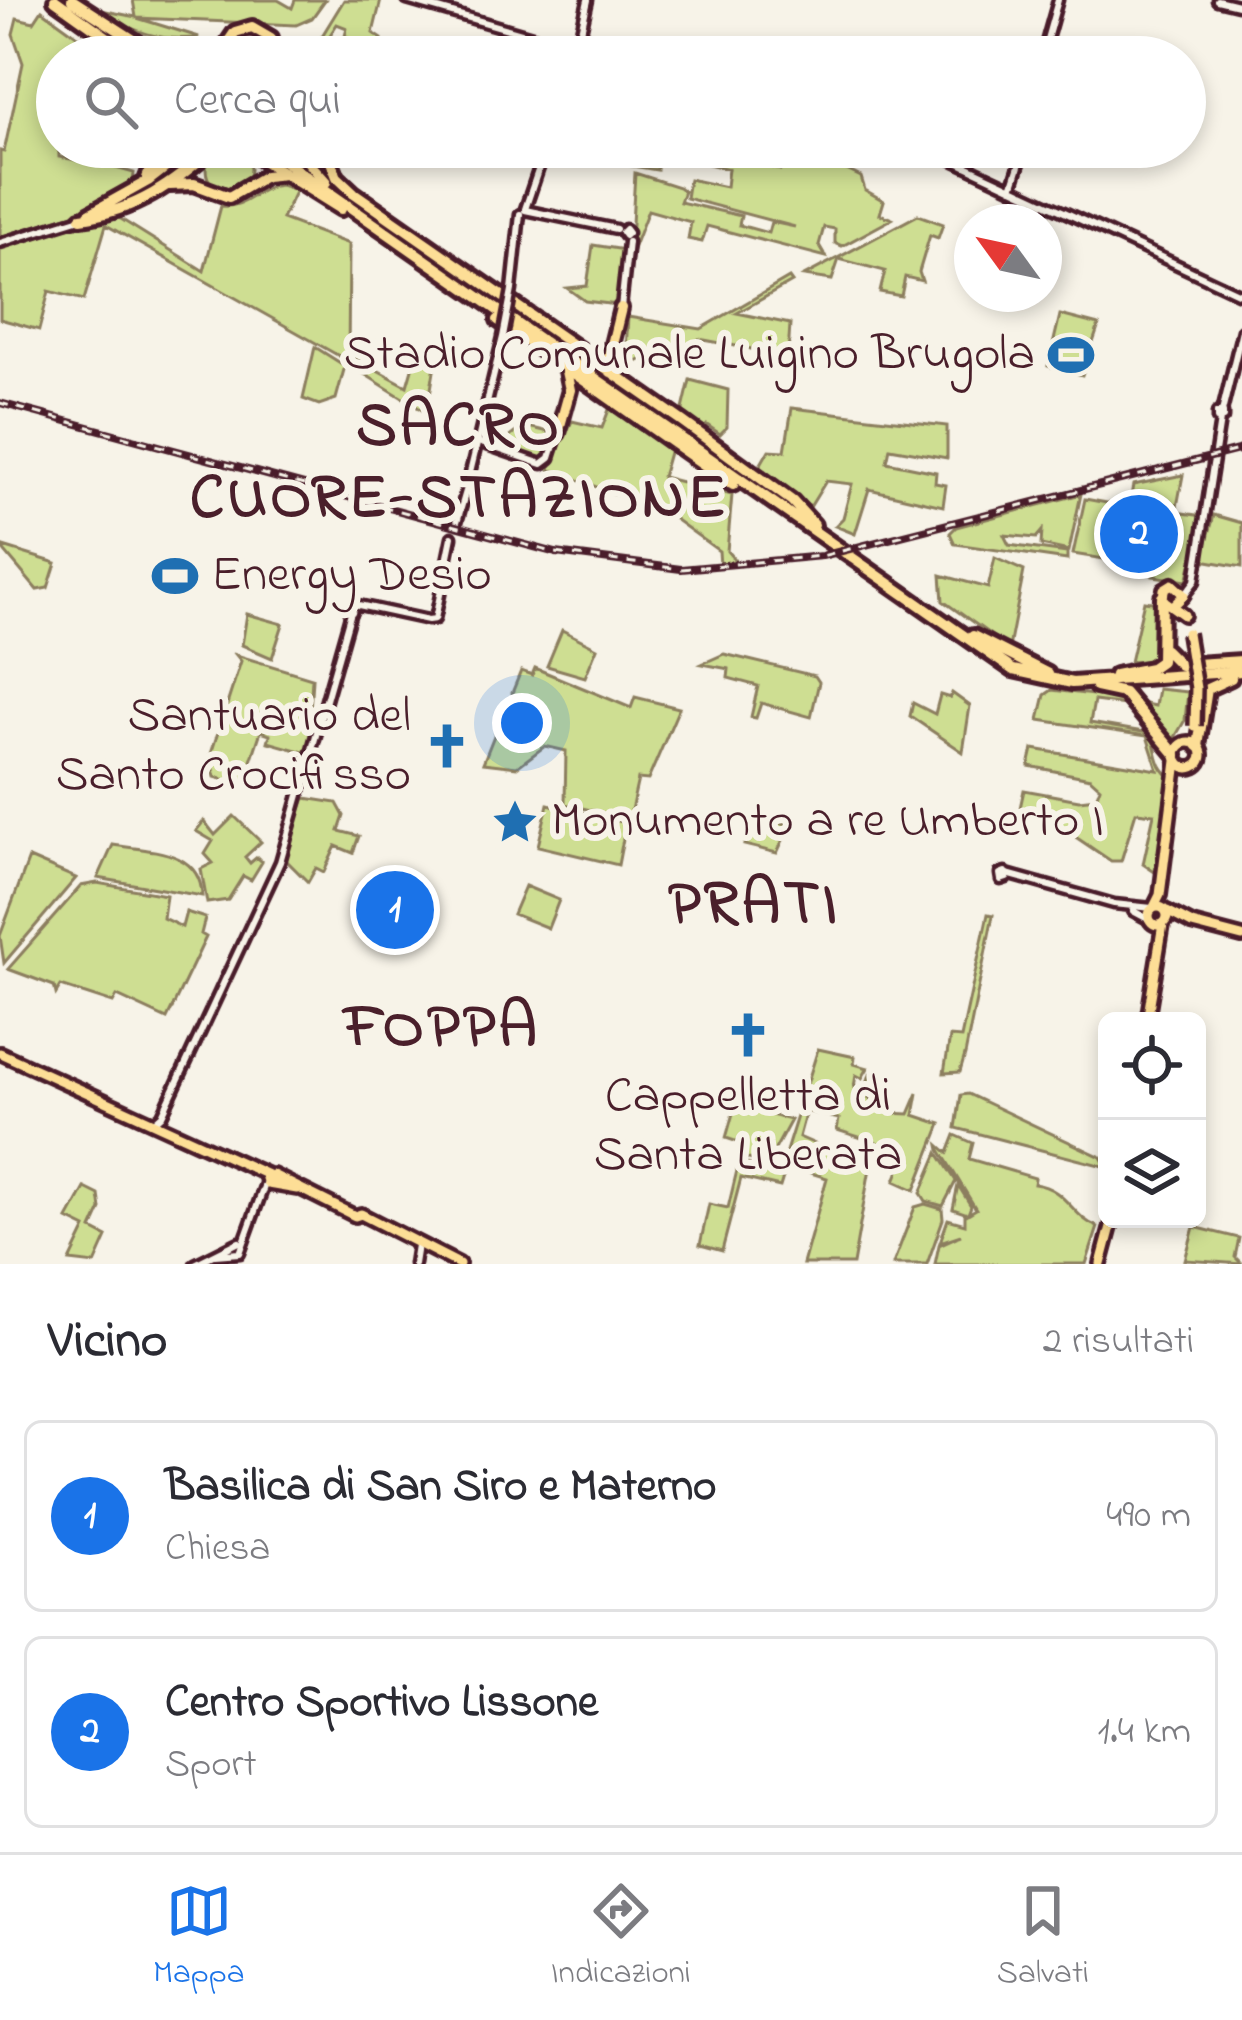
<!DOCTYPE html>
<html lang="it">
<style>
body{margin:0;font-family:"Indie Flower",sans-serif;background:#f2f2f3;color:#2b2b33}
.controls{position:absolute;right:36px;bottom:36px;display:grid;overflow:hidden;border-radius:18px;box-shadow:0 6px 18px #0003}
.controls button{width:108px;height:108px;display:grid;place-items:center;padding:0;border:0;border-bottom:3px solid #e1e1e2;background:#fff;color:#2b2b33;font:60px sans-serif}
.compass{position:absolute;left:954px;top:204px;width:108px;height:108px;border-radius:50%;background:#fff;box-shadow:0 6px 18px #0003;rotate:303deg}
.you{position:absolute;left:522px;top:723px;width:42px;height:42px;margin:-30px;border:9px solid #fff;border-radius:50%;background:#1a73e8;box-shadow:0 0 0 18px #1a73e833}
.badge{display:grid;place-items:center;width:78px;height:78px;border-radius:50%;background:#1a73e8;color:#fff;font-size:39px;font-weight:700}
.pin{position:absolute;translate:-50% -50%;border:6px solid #fff;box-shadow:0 3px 12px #0006}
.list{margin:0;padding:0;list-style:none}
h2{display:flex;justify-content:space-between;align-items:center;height:156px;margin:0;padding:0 48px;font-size:51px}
h2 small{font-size:39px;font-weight:400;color:#7c7c81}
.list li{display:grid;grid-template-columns:78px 1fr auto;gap:36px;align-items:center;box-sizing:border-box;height:192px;margin:0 24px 24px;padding:0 24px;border:3px solid #e1e1e2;border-radius:18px}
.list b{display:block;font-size:45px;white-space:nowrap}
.list p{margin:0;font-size:39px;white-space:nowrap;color:#7c7c81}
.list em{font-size:39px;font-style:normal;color:#7c7c81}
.icon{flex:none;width:66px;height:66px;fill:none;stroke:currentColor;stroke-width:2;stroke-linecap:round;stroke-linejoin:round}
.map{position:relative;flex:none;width:1242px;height:1264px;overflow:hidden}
.search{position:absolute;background:#fff;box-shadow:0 6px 18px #0003;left:36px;right:36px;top:36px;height:132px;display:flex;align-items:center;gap:30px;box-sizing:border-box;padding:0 42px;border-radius:66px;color:#7c7c81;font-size:45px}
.sheet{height:588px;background:#fff}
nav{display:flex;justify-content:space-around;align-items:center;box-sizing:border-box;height:168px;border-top:3px solid #e1e1e2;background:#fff;font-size:33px;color:#7c7c81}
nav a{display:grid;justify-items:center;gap:6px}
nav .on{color:#1a73e8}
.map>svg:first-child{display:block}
.green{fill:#cede92;stroke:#8c7e5e;stroke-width:3}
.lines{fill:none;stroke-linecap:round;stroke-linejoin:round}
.minor-casing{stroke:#4a1f2b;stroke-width:15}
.major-casing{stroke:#4a1f2b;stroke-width:18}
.highway-casing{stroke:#4a1f2b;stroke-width:20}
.minor{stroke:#f7f3e8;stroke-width:6}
.major{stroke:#fdde96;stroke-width:9}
.highway{stroke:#fdde96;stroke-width:10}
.rail-casing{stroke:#4a1f2b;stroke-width:8}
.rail{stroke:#f7f3e8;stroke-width:3;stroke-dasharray:9;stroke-linecap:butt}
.minor-bridge-casing{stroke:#4a1f2b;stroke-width:15;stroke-linecap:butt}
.major-bridge-casing{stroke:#4a1f2b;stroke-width:18;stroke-linecap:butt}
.minor-bridge{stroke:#f7f3e8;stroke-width:6}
.major-bridge{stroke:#fdde96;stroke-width:9}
.labels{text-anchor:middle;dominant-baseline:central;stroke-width:12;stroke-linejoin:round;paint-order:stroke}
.poi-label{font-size:51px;fill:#4a1f2b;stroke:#f7f3e8;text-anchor:end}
.district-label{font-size:63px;font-weight:bold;letter-spacing:3px;fill:#4a1f2b;stroke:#f7f3e8}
</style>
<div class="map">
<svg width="1242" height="1264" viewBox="0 0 1242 1264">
<rect width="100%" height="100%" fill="#f7f3e8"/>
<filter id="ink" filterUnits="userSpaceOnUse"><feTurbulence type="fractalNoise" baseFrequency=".00833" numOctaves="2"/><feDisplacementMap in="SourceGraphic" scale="24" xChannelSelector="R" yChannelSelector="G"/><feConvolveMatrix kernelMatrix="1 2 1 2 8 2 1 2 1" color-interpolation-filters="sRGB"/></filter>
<g filter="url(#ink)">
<path class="green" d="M133 0H278L292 8 295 0H325L312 18 296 25 137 18 199 37C164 43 127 31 101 10L136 17Z
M344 0H381L373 33 382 39 380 49 345 36 347 28 337 24 316 57H309Z
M42 10 107 57H57L59 157 105 165 108 147H116V168L134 173 133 184 93 208 0 237V151L4 152 23 63 13 34 17 18 34 22Z
M206 169a22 22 0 1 1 44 0a22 22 0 1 1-44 0Z
M611 147H658L657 170 608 162Z
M696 147 780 170 789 147H799L861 177 865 190 884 201 880 214 892 219 842 246 835 243V229L824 227 819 245 826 257 707 226 702 242 688 239 691 222 648 210 630 257 635 173 679 187 684 191 680 202 741 216 739 225 768 233 771 222 795 227 686 198 689 179 726 187 728 169 693 160Z
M281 185 296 190 282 219 349 244 348 361 106 225 84 300 49 291 39 330 0 319V245L116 216 204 271 221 206C247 209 257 186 281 185Z
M918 215 943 224 938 238 930 235 919 272 922 281 905 277 901 296 880 292 885 271 839 259 832 280 804 276Z
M593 245 625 250 618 305 585 301 567 288 587 286Z
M789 278 792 282 737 313 790 324 788 356 699 339 697 344 679 343 625 367 628 317 701 329Z
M1060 315 1099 325 1082 375 1048 366Z
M315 347 345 366 336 399 319 405 303 399Z
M416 355 436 359 427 413 353 367V357L407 386Z
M690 380 728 390 727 427 720 434 707 425 701 433 681 418Z
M610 407 670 449 662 477 732 495 727 551 739 565 720 566 719 551 668 514 549 469 572 421 602 428Z
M792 408 947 426V458L890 448 887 462 936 472 935 483 946 485 943 506 869 489 855 534 835 526 843 518 852 484 826 481 810 507 758 469 769 450 785 451Z
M524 426 553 433 542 459 499 445Z
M1183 475 1176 512 1203 516 1187 581 1153 576 1154 567 1073 554 1085 499 1129 507 1133 485Z
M1081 494 1069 551 1041 545 1042 531 1036 538 1004 535 1009 545 1067 553V560L955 544 950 533 956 527Z
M1214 515 1242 523V567L1202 560Z
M0 546 56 563 48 588 37 590Z
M995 558 1024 571 1009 648 943 601 941 575 988 588Z
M1144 601 1159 603 1158 653 1151 660 1130 662Z
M247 614 283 624 272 658 242 645Z
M562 630 597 648 585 677 547 666Z
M724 654 815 676 819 682 811 717 761 703 756 718 751 717 758 686 728 678 729 669 702 664Z
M236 655 312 678 310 712 318 715 307 753 268 742 270 734 261 731 243 785 215 777 210 757 241 661Z
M535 668 631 708 635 697 679 708 648 780 638 779 629 819 565 804 566 751 545 746 517 767 483 763 501 718 510 717 518 700 512 693 521 671 532 675Z
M1158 689 1188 692 1185 720 1171 744 1135 702 1155 706Z
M1052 690 1118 698 1125 705 1094 701 1090 723 1149 733C1160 748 1152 764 1173 779L1159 875 1143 864 1154 814 1136 812 1121 861H1111L1040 813 1020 808 1024 790 1079 800 1096 798 1100 787 1090 778 1029 766 1033 749 1158 770 1147 736 1039 720 1045 695Z
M952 693 970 706 963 752 910 716 913 703 935 714 940 695 950 698Z
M305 798 337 803 344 816 339 831 359 836 353 853 336 846 324 872 316 868 308 882 283 857Z
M548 804 626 823 618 865 538 846Z
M752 815 790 825 777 853 744 845Z
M234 816 261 842 245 857 250 863 257 857 262 862 251 880 243 876 228 900 207 903 201 869 213 863 205 854 213 841 196 831 204 821 215 835Z
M113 845C149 851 201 849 202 896L98 878Z
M29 858 76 878 4 963 0 936Z
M97 883 166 895 163 918 182 927 186 912 205 918 201 934 206 937 167 1019 117 996 113 1003 61 986 56 994 54 986 8 969 81 886Z
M525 886 559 900 548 928 513 914Z
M988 914 993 915 965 1055 960 1072 944 1073 950 1037 961 1038Z
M818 1049 855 1057 854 1064 868 1068 862 1078 856 1075 854 1087 866 1086 870 1074 876 1085 869 1098 888 1113 909 1114 918 1093 914 1115 941 1124 915 1190 895 1181 906 1152 837 1130 839 1119 806 1111 799 1137 870 1168 853 1264H803L827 1178 782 1164Z
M968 1094 1101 1157 1107 1167 956 1128 961 1095Z
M735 1106 791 1120 767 1164 741 1157 744 1144 726 1138Z
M955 1135 973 1143 969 1159 1035 1178 1034 1184C1067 1188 1072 1218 1098 1227L1086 1264H935L939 1245 961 1235 940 1242 948 1219 965 1224V1213L953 1209 958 1185 971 1206 968 1214 976 1209 940 1150 939 1145 948 1153Z
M938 1153 956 1181 943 1206 926 1201 921 1193Z
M739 1162 784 1174 780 1187 741 1178 722 1251 700 1245 709 1204 728 1208Z
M85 1188 99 1195 101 1209 92 1229 107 1237 95 1264 70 1261 86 1228 68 1219Z
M925 1204 942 1209 943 1219 927 1264H893L915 1207Z
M1194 1227 1239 1238 1235 1257 1242 1264 1185 1260Z"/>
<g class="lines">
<g class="minor-casing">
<path id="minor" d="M407 0 577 49 588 0
M1217 0 1242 6
M579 49 610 57
M1042 57 1058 0
M914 147H917
M925 147 1242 295
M1012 188 1025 147
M525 209 546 147
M525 210 616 229
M625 229 628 233 625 236 622 232Z
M0 243 81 218
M512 290 520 214
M621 308 628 242
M1222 412 1242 330
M1217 413H1223V418L1217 419Z
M478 442 542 464 550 458 558 433
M468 481 503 337
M457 522 468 484
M1184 595 1195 581 1220 420
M352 612 354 604 428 620
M428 620 435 619 452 537
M1005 872 1007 878 1001 880 1000 874Z
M1007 874 1114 904 1152 908
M1133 911 1150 920
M153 1123 162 1115 280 862 351 612
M215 1255 240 1253 266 1181
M195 1264 239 1242
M414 1264 417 1245"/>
</g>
<g class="major-casing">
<path id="major" d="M1173 606 1184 595 1172 584 1164 589 1163 600 1184 615
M1176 755a13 13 0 1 1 26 0a13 13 0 1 1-26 0Z
M1149 916a9 9 0 1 1 18 0a9 9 0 1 1-18 0Z
M1154 907 1160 895 1177 761
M1167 911 1192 924 1242 937
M1147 1021 1163 924
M0 1053 268 1175
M297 1189 268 1184 266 1178 273 1175 355 1216 361 1214 459 1264
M1101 1264 1113 1219"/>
</g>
<g class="highway-casing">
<path id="highway" d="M55 0 135 57
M72 0 160 57
M218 57 235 32 252 27 271 38 275 57
M242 147 341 209
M264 147 1013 670 1072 683 1242 671
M295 147 326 182
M325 147 337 177 354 193 682 421 792 501 814 525
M147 178 153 163 149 147
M170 185 194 184 229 197 265 176 285 174
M89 214 148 181 192 147
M81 218C135 211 174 184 214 147
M498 320 733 485
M611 372 609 357 621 308
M558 433 570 390 566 371
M973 636 1048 674
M1165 650 1180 665 1242 661
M1115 675 1151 668 1161 661 1162 597
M1096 687 1124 693 1176 755
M1198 746 1207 689 1231 678"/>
</g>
<use href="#minor" class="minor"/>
<use href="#major" class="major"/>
<use href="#highway" class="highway"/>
<g class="rail-casing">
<path id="rail" d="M0 403 556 553 681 569 822 556 1242 449"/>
</g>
<use href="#rail" class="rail"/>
<g class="minor-bridge-casing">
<path id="minor-bridge" d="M503 337 512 290"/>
</g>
<g class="major-bridge-casing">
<path id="major-bridge" d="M1187 633 1196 688 1195 726"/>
</g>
<use href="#minor-bridge" class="minor-bridge"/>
<use href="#major-bridge" class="major-bridge"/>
</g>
</g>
<defs>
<g id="stadium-bare" transform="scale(3.6)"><path d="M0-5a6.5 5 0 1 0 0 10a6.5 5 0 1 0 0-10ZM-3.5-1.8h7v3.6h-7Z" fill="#1f6fb2" stroke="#f7f3e8" stroke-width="2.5" paint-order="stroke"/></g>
<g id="church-bare" transform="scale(3.6)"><path d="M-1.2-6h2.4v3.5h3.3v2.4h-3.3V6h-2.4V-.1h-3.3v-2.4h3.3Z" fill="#1f6fb2" stroke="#f7f3e8" stroke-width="2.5" paint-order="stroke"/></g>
<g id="sight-bare" transform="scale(3.6)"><path d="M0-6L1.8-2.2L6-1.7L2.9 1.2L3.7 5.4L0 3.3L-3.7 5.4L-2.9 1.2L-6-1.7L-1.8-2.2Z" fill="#1f6fb2" stroke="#f7f3e8" stroke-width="2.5" paint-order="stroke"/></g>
</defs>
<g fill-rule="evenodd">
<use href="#stadium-bare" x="1071" y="355"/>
<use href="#stadium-bare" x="175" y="576"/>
<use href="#church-bare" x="447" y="746"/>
<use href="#sight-bare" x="515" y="822"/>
<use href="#church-bare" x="748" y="1035"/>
</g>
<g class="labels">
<g class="poi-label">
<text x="1035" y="355">Stadio Comunale Luigino Brugola</text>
<text x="211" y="576" text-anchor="start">Energy Desio</text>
<text x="411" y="717">Santuario del<tspan x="411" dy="59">Santo Crocifisso</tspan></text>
<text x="551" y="822" text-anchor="start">Monumento a re Umberto I</text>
<text x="748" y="1097" text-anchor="middle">Cappelletta di<tspan x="748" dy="59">Santa Liberata</tspan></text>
</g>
<g class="district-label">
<text x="459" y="429">SACRO<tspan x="459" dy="72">CUORE-STAZIONE</tspan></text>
<text x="754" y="907">PRATI</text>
<text x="442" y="1030">FOPPA</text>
</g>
</g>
</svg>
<div class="controls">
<button><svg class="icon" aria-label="locate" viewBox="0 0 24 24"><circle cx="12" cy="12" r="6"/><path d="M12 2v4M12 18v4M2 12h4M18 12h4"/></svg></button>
<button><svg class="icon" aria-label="layers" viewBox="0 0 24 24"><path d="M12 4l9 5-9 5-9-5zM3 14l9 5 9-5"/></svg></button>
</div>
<svg class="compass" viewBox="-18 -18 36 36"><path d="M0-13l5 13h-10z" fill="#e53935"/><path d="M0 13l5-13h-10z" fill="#7c7c81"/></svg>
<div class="you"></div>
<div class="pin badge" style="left:395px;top:910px">1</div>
<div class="pin badge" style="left:1139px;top:534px">2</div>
<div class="search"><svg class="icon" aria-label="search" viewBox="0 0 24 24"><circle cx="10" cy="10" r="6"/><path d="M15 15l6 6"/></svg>Cerca qui</div>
</div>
<section class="sheet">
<h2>Vicino<small>2 risultati</small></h2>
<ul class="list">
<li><span class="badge">1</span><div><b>Basilica di San Siro e Materno</b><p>Chiesa</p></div><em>490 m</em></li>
<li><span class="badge">2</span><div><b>Centro Sportivo Lissone</b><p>Sport</p></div><em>1.4 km</em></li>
</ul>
</section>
<nav>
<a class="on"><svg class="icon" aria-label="map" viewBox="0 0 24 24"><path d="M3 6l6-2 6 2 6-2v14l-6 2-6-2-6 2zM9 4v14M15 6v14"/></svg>Mappa</a>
<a><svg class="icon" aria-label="directions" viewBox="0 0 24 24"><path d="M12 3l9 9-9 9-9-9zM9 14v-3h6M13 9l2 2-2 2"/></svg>Indicazioni</a>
<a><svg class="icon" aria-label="saved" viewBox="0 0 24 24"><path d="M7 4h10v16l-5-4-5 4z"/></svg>Salvati</a>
</nav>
